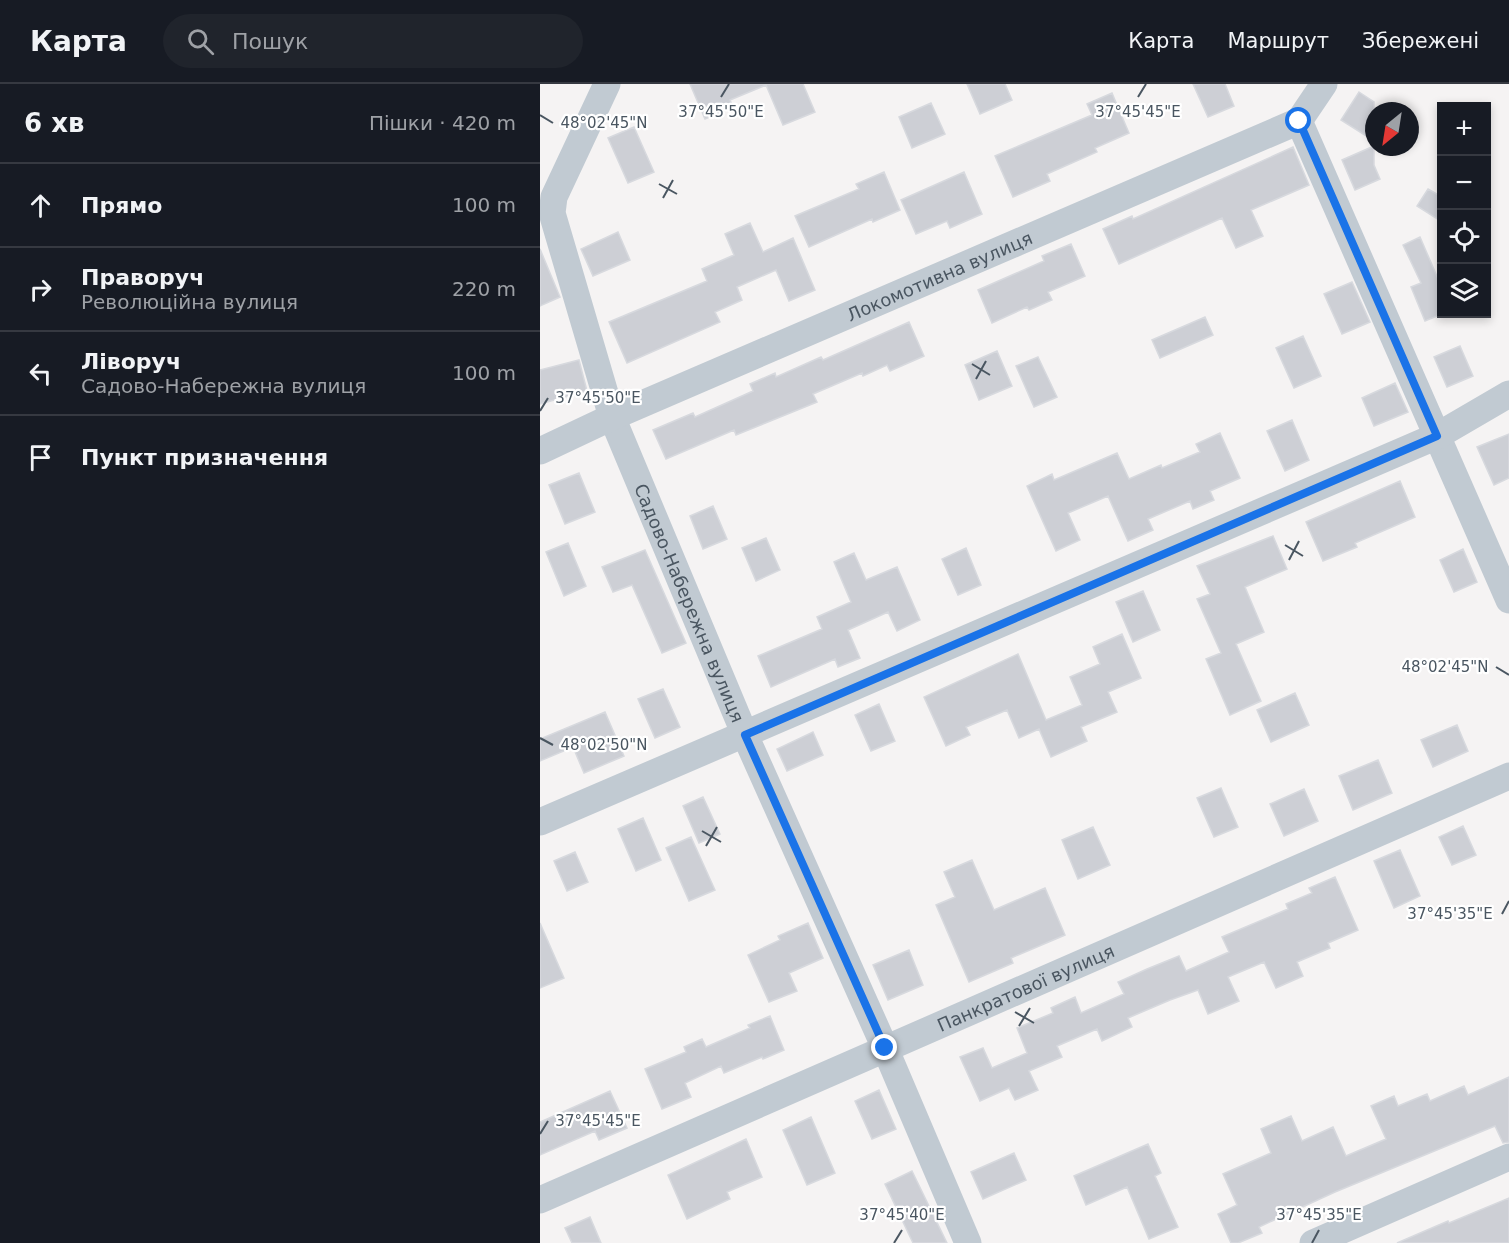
<!DOCTYPE html>
<html lang="uk">
<meta charset="utf-8">
<style>
body{margin:0;font-family:"DejaVu Sans",sans-serif;background:#20242c;color:#f1f3f6}
.controls{position:absolute;right:18px;top:18px;display:grid;overflow:hidden;border-radius:0px;box-shadow:0 3px 9px #0003}
.controls button{width:54px;height:54px;display:grid;place-items:center;padding:0;border:0;border-bottom:2px solid #363941;background:#171b24;color:#f1f3f6;font:30px sans-serif}
.compass{position:absolute;left:825px;top:18px;width:54px;height:54px;border-radius:50%;background:#171b24;box-shadow:0 3px 9px #0003;rotate:210deg}
.stop{position:absolute;width:18px;height:18px;margin:-14px;border:4px solid #1a73e8;border-radius:50%;background:#fff}
.stop.end{background:#1a73e8;border-color:#fff;box-shadow:0 2px 6px #0008}
.list{margin:0;padding:0;list-style:none}
h2{display:flex;justify-content:space-between;align-items:center;height:78px;margin:0;padding:0 24px;font-size:26px}
h2 small{font-size:20px;font-weight:400;color:#9ea1a6}
.list li{display:grid;grid-template-columns:39px 1fr auto;gap:18px;align-items:center;box-sizing:border-box;height:84px;padding:0 24px;border-top:2px solid #363941}
.list b{display:block;font-size:22px;white-space:nowrap}
.list p{margin:0;font-size:20px;white-space:nowrap;color:#9ea1a6}
.list em{font-size:20px;font-style:normal;color:#9ea1a6}
.icon{flex:none;width:33px;height:33px;fill:none;stroke:currentColor;stroke-width:2;stroke-linecap:round;stroke-linejoin:round}
.map{position:relative;flex:none;width:969px;height:1159px;overflow:hidden}
header{display:flex;align-items:center;gap:36px;box-sizing:border-box;height:84px;padding:0 30px;background:#171b24;border-bottom:2px solid #363941}
header strong{font-size:28px}
nav{display:flex;gap:33px;margin-inline-start:auto;font-size:21px}
.search{width:420px;height:54px;background:#20242c;display:flex;align-items:center;gap:15px;box-sizing:border-box;padding:0 21px;border-radius:33px;color:#9ea1a6;font-size:22px}
main{display:flex}
aside{flex:1;background:#171b24}
.map>svg:first-child{display:block}
.building{fill:#cdcfd5;stroke:#d7d9de;stroke-width:1.5}
.lines{fill:none;stroke-linecap:round;stroke-linejoin:round}
.minor{stroke:#c1cad2;stroke-width:27}
.route{stroke:#1a73e8;stroke-width:8}
.ticks{fill:none;stroke:#4a5661;stroke-width:2}
.labels{text-anchor:middle;dominant-baseline:central;stroke-width:4.5;stroke-linejoin:round;paint-order:stroke}
.street-label{font-size:18px;fill:#4a5661;stroke:#fff}
.ticks-label{font-size:15px;text-anchor:middle;fill:#4a5661;stroke:#fff;stroke-width:4.5;stroke-linejoin:round;paint-order:stroke}
</style>
<header>
<strong>Карта</strong>
<div class="search"><svg class="icon" aria-label="search" viewBox="0 0 24 24"><circle cx="10" cy="10" r="6"/><path d="M15 15l6 6"/></svg>Пошук</div>
<nav><a>Карта</a><a>Маршрут</a><a>Збережені</a></nav>
</header>
<main>
<aside>
<h2>6 хв<small>Пішки · 420 m</small></h2>
<ul class="list">
<li><svg class="icon" aria-label="ahead" viewBox="0 0 24 24"><path d="M12 20V5M6 11l6-6 6 6"/></svg><div><b>Прямо</b></div><em>100 m</em></li>
<li><svg class="icon" aria-label="right" viewBox="0 0 24 24"><path d="M7 20v-9h11M14 6l5 5-5 5"/></svg><div><b>Праворуч</b><p>Революційна вулиця</p></div><em>220 m</em></li>
<li><svg class="icon" aria-label="left" viewBox="0 0 24 24"><path d="M17 20v-9H6M10 6l-5 5 5 5"/></svg><div><b>Ліворуч</b><p>Садово-Набережна вулиця</p></div><em>100 m</em></li>
<li><svg class="icon" aria-label="arrive" viewBox="0 0 24 24"><path d="M6 21V4h12l-3 4 3 4H6"/></svg><div><b>Пункт призначення</b></div></li>
</ul>
</aside>
<div class="map">
<svg width="969" height="1159" viewBox="0 0 969 1159">
<rect width="100%" height="100%" fill="#f5f3f3"/>
<path class="building" d="M150 0H263L275 28 243 41 226 1 190 16 193 23 165 35Z
M427 0H465L472 16 440 30Z
M653 0H685L694 22 668 33Z
M819 8 834 18V57L801 36Z
M572 9 589 49 555 64 557 68 507 90 510 97 473 113 455 72 552 31 547 20Z
M391 19 405 50 372 64 359 33Z
M94 43 114 88 88 99 68 54Z
M834 62V81L840 95 815 106 802 76Z
M753 63 769 101 711 126 723 152 696 164 682 134 579 180 563 145 592 132 593 135Z
M344 88 360 126 333 138 332 135 269 163 255 132 319 105 316 100Z
M424 88 442 130 410 144 407 137 376 150 361 116Z
M888 105 902 113V138L877 122Z
M210 139 223 168 253 154 275 206 249 217 236 186 197 203 202 216 175 228 180 238 87 279 69 238 167 197 162 185 194 171 185 150Z
M78 148 90 176 53 192 41 165Z
M880 153 902 204V230L885 237 871 203 881 199 863 161Z
M531 160 545 192 508 208 512 216 489 226 487 223 452 239 438 206 504 177 502 172Z
M0 165 20 213 0 222Z
M812 198 830 238 802 250 784 210Z
M665 233 673 251 620 274 612 256Z
M369 238 384 272 350 287 347 281 323 292 322 289 273 310 277 318 196 351 194 346 126 375 113 346 153 329 155 333 213 307 210 300 235 289 236 293 281 273 283 276Z
M763 252 781 292 754 304 736 264Z
M920 262 933 292 907 303 894 273Z
M457 267 472 302 439 316 425 281Z
M498 273 517 313 494 323 476 282Z
M39 276 47 307 0 320V286Z
M855 299 868 328 834 342 822 314Z
M752 336 769 376 745 387 727 347Z
M680 349 700 394 670 407 674 416 653 425 650 417 608 435 613 446 588 457 568 412 528 429 540 456 516 467 487 402 512 390 514 396 577 369 589 395 621 381 622 384 660 368 656 360Z
M969 350V394L954 401 937 363Z
M39 389 55 428 25 440 9 401Z
M860 397 875 433 815 459 817 463 783 477 766 438Z
M173 422 187 455 163 465 150 432Z
M733 452 747 485 705 503 724 548 696 560 721 617 690 631 666 575 681 569 657 515 670 510 657 482Z
M226 454 240 486 216 497 202 464Z
M28 459 46 502 24 512 6 468Z
M426 464 441 501 418 511 402 475Z
M923 465 937 498 914 508 900 476Z
M105 466 146 559 122 569 92 501 73 508 62 483Z
M314 469 326 496 357 483 380 536 357 547 348 528 308 546 320 574 298 583 295 575 231 603 218 572 282 545 277 533 311 518 294 478Z
M603 507 620 546 593 558 576 518Z
M582 550 601 594 568 608 577 628 541 643 547 657 511 673 499 645 479 654 467 626 426 643 430 651 406 662 384 613 478 570 506 636 542 621 530 593 560 580 553 563Z
M123 605 140 643 115 654 98 615Z
M755 609 769 641 731 658 717 626Z
M339 620 355 657 331 667 315 631Z
M65 628 84 672 44 689 33 663 0 677V655Z
M917 641 928 667 893 683 881 656Z
M273 648 283 671 247 687 237 665Z
M838 676 852 709 813 726 799 692Z
M681 704 698 743 674 753 657 714Z
M764 705 778 737 744 752 730 720Z
M163 713 180 750 159 759 143 722Z
M103 734 121 776 96 787 78 745Z
M923 742 936 771 912 781 899 753Z
M553 743 570 781 538 795 522 756Z
M151 753 175 806 149 817 126 764Z
M860 766 880 812 854 824 834 777Z
M35 768 48 798 27 807 14 777Z
M432 776 454 826 505 804 525 851 471 874 473 879 429 898 396 821 415 813 404 788Z
M795 793 818 846 788 859 790 864 757 878 763 892 736 904 724 878 688 893 699 917 668 930 658 906 630 916 588 934 592 943 562 957 557 945 517 962 522 973 489 987 498 1006 475 1016 469 1004 440 1017 420 973 443 964 452 984 487 969 477 944 513 929 511 924 535 913 541 929 584 910 578 898 607 885 639 872 646 887 689 868 682 853 748 825 746 820 772 809 769 804Z
M0 839 24 894 0 904Z
M268 839 283 874 249 889 257 907 229 918 208 871 240 856 238 852Z
M369 866 383 901 348 916 333 881Z
M230 932 244 966 223 975 222 973 184 989 181 982 145 999 151 1013 122 1025 105 985 146 968 144 963 162 955 166 963 210 944 208 941Z
M969 993V1058L963 1059 955 1042 795 1108 719 1143 722 1149 698 1159H691L678 1130 697 1121 683 1090 731 1069 721 1045 751 1032 762 1057 793 1043 806 1072 846 1055 831 1022 854 1012 858 1022 887 1010 890 1017 924 1002 928 1011Z
M339 1006 356 1045 332 1055 315 1017Z
M70 1007 87 1044 59 1056 55 1047 0 1071V1038Z
M271 1033 295 1089 267 1101 243 1046Z
M206 1055 222 1093 187 1108 190 1115 147 1135 128 1091Z
M608 1060 621 1089 615 1092 638 1143 609 1155 587 1103 546 1121 534 1092Z
M474 1069 486 1096 443 1115 431 1088Z
M372 1087 407 1159H373L345 1100Z
M969 1114V1159H857L908 1137 909 1139Z
M50 1133 61 1159H32L25 1144Z"/>
<g class="lines">
<g class="minor">
<path id="s1" d="M67 0 14 113 12 129 72 333 205 651 345 964 428 1159"/>
<path d="M759 37 969 516"/>
<path id="s2" d="M0 367 72 333 759 37 784 0"/>
<path d="M0 738 897 352 969 310"/>
<path id="s3" d="M0 1116 969 692"/>
<path d="M773 1159 969 1073"/>
</g>
</g>
<g class="lines">
<path class="route" d="M345 964 205 651 897 352 759 37"/>
</g>
<path class="ticks" d="M181 13 189 0M598 13 606 0M0 31 13 39M119 100 137 110M123 114 133 96M432 280 450 291M436 295 446 277M0 327 8 314M745 461 763 472M749 476 759 457M956 583 969 591M0 654 13 661M162 747 181 758M166 762 177 743M962 830 969 817M475 928 494 939M479 942 490 924M0 1050 8 1037M354 1159 362 1146M772 1159 779 1146"/>
<g class="labels">
<g class="street-label">
<text stroke="none"><textPath href="#s2" startOffset="436">Локомотивна вулиця</textPath></text>
<text stroke="none"><textPath href="#s1" startOffset="555">Садово-Набережна вулиця</textPath></text>
<text stroke="none"><textPath href="#s3" startOffset="530">Панкратової вулиця</textPath></text>
</g>
</g>
<g class="ticks-label">
<text x="181" y="33">37°45'50"E</text>
<text x="598" y="33">37°45'45"E</text>
<text x="64" y="44">48°02'45"N</text>
<text x="58" y="319">37°45'50"E</text>
<text x="905" y="588">48°02'45"N</text>
<text x="64" y="666">48°02'50"N</text>
<text x="910" y="835">37°45'35"E</text>
<text x="58" y="1042">37°45'45"E</text>
<text x="362" y="1136">37°45'40"E</text>
<text x="779" y="1136">37°45'35"E</text>
</g>
</svg>
<div class="controls">
<button>+</button>
<button>−</button>
<button><svg class="icon" aria-label="locate" viewBox="0 0 24 24"><circle cx="12" cy="12" r="6"/><path d="M12 2v4M12 18v4M2 12h4M18 12h4"/></svg></button>
<button><svg class="icon" aria-label="layers" viewBox="0 0 24 24"><path d="M12 4l9 5-9 5-9-5zM3 14l9 5 9-5"/></svg></button>
</div>
<svg class="compass" viewBox="-18 -18 36 36"><path d="M0-13l5 13h-10z" fill="#e53935"/><path d="M0 13l5-13h-10z" fill="#9ea1a6"/></svg>
<div class="stop" style="left:759px;top:37px"></div>
<div class="stop end" style="left:345px;top:964px"></div>
</div>
</main>
